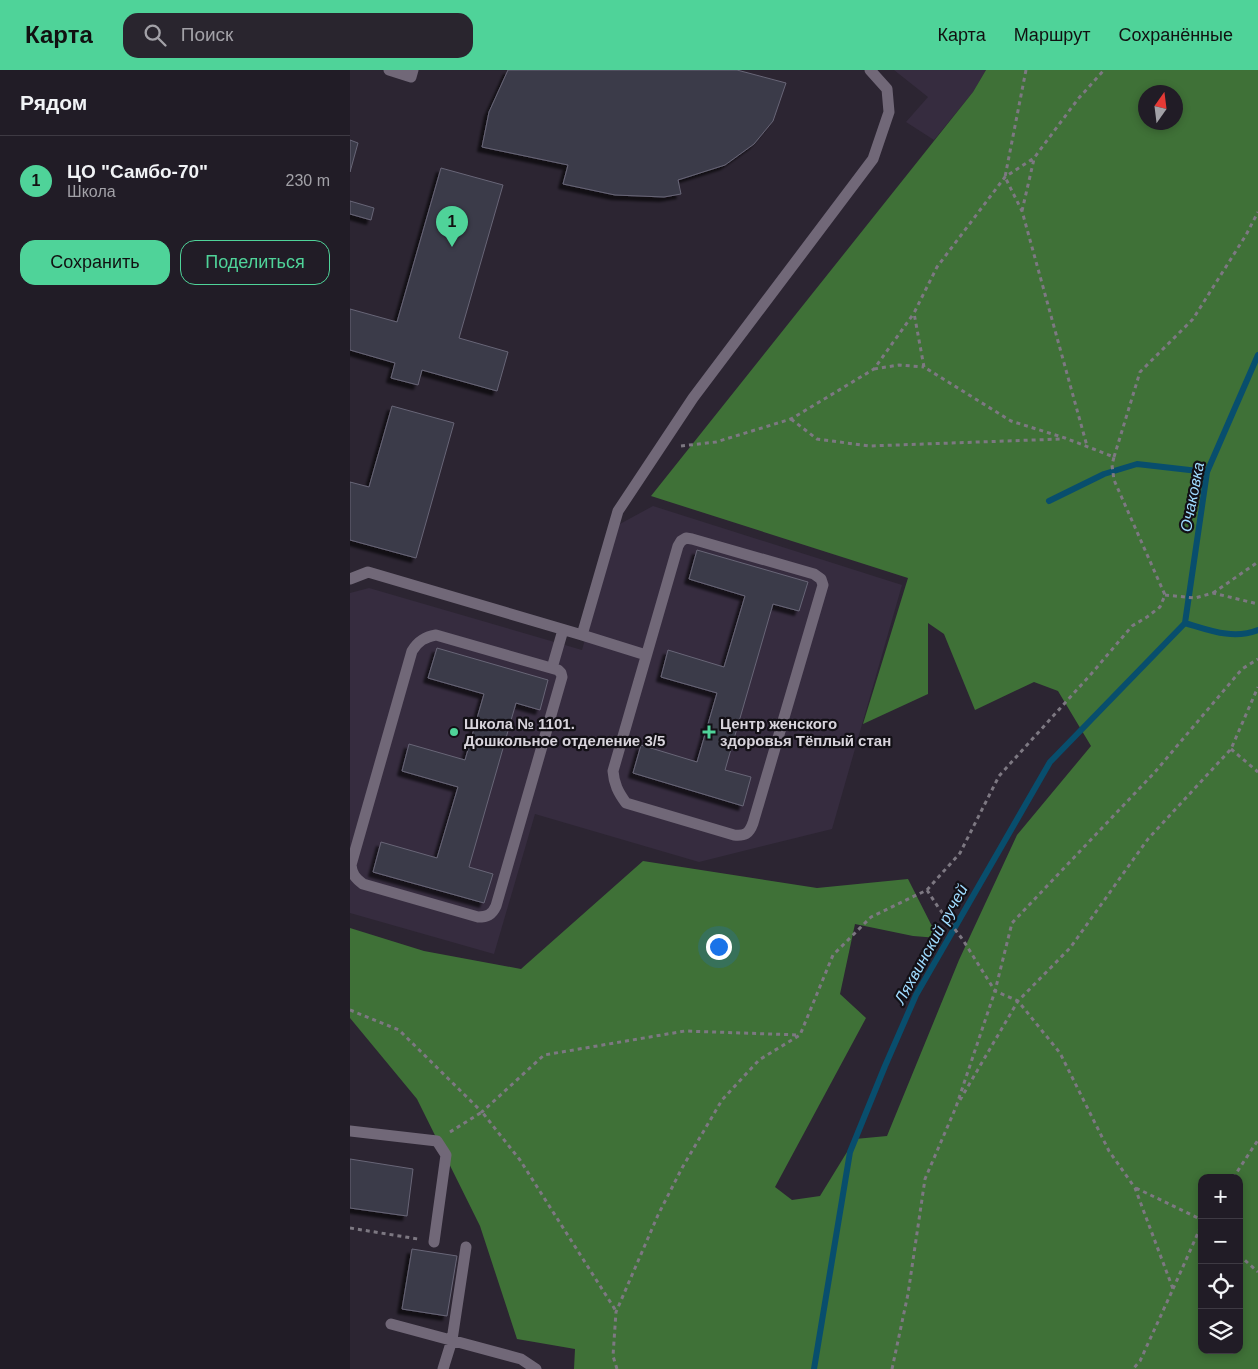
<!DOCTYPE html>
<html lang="ru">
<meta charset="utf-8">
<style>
body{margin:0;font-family:Arial,sans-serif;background:#29252e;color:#f1f3f6}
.controls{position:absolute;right:15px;bottom:15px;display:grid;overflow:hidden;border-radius:10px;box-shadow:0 2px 8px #0003}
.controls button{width:45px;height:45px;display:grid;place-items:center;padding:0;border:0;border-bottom:1px solid #3e3a43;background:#211c26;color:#f1f3f6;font:25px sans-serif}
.compass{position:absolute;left:788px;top:15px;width:45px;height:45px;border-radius:50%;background:#211c26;box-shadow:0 2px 8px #0003;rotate:14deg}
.you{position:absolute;left:368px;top:876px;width:18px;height:18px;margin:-12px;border:4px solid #fff;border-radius:50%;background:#1a73e8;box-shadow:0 0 0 8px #1a73e833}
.badge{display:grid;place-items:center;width:32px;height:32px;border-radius:50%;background:#4fd399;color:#111;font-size:16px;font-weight:700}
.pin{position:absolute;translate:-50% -41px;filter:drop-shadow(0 1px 2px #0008)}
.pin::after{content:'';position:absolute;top:26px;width:18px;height:15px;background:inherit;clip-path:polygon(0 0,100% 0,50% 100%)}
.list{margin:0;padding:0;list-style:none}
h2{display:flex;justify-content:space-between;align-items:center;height:65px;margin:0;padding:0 20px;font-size:21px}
h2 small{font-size:16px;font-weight:400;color:#a2a1a7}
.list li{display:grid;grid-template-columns:32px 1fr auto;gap:15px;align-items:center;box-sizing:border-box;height:90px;padding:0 20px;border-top:1px solid #3e3a43}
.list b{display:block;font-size:19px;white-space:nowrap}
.list p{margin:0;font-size:16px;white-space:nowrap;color:#a2a1a7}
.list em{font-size:16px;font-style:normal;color:#a2a1a7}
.actions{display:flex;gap:10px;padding:15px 20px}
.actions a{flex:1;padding:11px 0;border:1px solid #4fd399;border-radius:15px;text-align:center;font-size:18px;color:#4fd399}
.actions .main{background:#4fd399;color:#111}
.icon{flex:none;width:28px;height:28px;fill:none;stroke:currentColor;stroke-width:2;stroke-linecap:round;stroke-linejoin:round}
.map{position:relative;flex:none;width:908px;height:1299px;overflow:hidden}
header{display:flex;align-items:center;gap:30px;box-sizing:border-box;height:70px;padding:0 25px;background:#4fd399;color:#111}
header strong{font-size:24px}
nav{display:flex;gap:28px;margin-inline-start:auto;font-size:18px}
.search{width:350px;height:45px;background:#29252e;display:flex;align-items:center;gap:12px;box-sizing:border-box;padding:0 18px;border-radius:15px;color:#a2a1a7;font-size:19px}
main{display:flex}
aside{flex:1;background:#211c26}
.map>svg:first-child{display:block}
.built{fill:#362c3f}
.forest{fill:#3f7137;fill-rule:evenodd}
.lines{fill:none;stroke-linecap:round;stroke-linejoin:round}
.stream{stroke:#084e6d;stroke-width:6}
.building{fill:#3b3a49;stroke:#686677;filter:url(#shadow)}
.path{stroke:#7d7882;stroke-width:3;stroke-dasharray:4 4;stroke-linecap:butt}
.service{stroke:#716878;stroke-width:11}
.poi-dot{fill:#4fd399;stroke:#131016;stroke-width:2}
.labels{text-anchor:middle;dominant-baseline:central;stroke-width:4.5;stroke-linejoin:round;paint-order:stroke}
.poi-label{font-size:15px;font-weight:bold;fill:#d8d4dc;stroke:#131016;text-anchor:start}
.water-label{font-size:16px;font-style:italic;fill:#9fdbff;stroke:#131016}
</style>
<header>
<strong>Карта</strong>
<div class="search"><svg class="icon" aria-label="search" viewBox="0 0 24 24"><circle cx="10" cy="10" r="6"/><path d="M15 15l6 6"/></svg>Поиск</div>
<nav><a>Карта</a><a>Маршрут</a><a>Сохранённые</a></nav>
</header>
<main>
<aside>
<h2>Рядом<small></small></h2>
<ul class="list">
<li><span class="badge">1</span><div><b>ЦО &quot;Самбо-70&quot;</b><p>Школа</p></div><em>230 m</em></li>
</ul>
<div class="actions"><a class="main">Сохранить</a><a>Поделиться</a></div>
</aside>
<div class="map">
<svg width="908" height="1299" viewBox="0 0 908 1299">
<defs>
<filter id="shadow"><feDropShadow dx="-4.5" dy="4.5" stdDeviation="1" flood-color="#0009"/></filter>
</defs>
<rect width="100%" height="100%" fill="#2c2532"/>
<path class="built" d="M544 0H636L623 22 584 70 556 52 578 27Z
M303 436 552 515 482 759 349 792 185 744 144 884 0 843V523L19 518 232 580 268 455Z"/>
<path class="forest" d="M636 0H908V1299H224L225 1279 167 1269 130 1156 67 1029 0 948V858L74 881 171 899 293 791 467 818 558 809 588 868 563 866 505 854 490 924 516 948 425 1117 442 1130 470 1126 505 1069 537 1066 609 890 667 765 741 676 708 621 684 612 625 640 594 564 578 553V624L513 654 558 508 301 426 623 22ZM796 22H826V52H796ZM852 1108H889V1280H852Z"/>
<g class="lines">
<path class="stream" d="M699 431 754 404 787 394 857 402
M835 553 857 402 908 285
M835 553C859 560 883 570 908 560
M464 1299 500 1082 535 996 566 925 700 692 835 553"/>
</g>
<path class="building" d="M158 0H387L436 13 423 51 404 74 375 95 328 110 331 124 314 127 265 125 213 114 218 95 132 77 139 42Z
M0 70 8 73 0 102Z
M91 98 153 115 109 268 158 282 147 321 72 300 68 315 41 308 45 293 0 280V239L47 252Z
M0 131 24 138 21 150 0 144Z
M42 336 104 353 66 488 0 470V412L19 417Z
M347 480 458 512 449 541 423 534 375 700 401 707 393 736 283 703 291 675 347 692 367 623 311 607 318 580 374 597 395 526 339 509Z
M87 578 198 610 190 640 166 633 119 797 143 804 134 833 23 802 31 772 87 788 108 717 52 701 59 674 115 690 134 624 78 608Z
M0 1089 63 1099 57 1146 0 1138Z
M62 1179 107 1186 97 1246 52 1239Z"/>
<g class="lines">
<path class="path" d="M676 0 655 107 672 141 737 376
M672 141 684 89
M524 299 549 295 574 297
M441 349 467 369 519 376 711 369
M331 376 366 372 441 349 524 299 564 243
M764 387 790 302 843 249 896 165 908 142
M863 523 908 492
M815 525 845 528 863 523 908 534
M881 679 908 702
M577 820 588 837 613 870 645 921 668 931 710 983 759 1081 785 1118 823 1219 790 1291 783 1299
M0 940 49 960 132 1042 194 985 335 961 449 965
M610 1030 668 931 720 878 798 769 881 679 908 617
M100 1062 132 1042 170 1090 266 1241
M883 1108 908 1070
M786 1118 852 1150
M0 1158 68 1169
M889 1185 908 1202
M823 1219 852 1154
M267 1299 263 1286 266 1242 308 1145 332 1098 372 1030 409 990 450 965 483 885 521 847 577 820 610 783 649 706 742 603 782 556 797 547 810 537 815 525 764 410 762 395 764 387 715 368 661 351 574 297 564 243 587 197 655 107 684 88 728 29 754 0
M542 1299 558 1224 575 1109 606 1037 645 921 662 853 805 702 892 599 908 589"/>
<path class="service" d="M39 0 61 7 63 0
M336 468 342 469 464 504 471 509 473 515 403 753C399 764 395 766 384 765L276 733C268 722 264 714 263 701L328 476 331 471Z
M0 509 18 502 232 565 268 441 343 328 523 89 539 42 537 19 520 0
M86 565 208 600 211 603 212 607 146 836C142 845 137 847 128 847L13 814C5 808 2 804 1 795L62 581C68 571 75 567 86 565Z
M232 565 296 585
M202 598 213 560
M0 1061 87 1071 96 1085 84 1172
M41 1254 171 1289 186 1299
M93 1299 102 1270 116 1177"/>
</g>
<g class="poi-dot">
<circle cx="104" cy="662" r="5"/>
<path d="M356.5 654.5h5v5h5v5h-5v5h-5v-5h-5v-5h5z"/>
</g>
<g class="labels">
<g class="poi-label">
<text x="114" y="653">Школа № 1101.<tspan x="114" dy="17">Дошкольное отделение 3/5</tspan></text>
<text x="370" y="653">Центр женского<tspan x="370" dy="17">здоровья Тёплый стан</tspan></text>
</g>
<g class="water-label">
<text transform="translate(842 427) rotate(-79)">Очаковка</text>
<text transform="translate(581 874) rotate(-61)">Ляхвинский ручей</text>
</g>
</g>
</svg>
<div class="controls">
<button>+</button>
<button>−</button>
<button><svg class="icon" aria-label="locate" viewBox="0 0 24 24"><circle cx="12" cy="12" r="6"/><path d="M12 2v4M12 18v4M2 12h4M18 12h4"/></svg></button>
<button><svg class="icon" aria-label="layers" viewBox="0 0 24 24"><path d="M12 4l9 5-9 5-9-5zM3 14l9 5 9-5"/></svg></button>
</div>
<svg class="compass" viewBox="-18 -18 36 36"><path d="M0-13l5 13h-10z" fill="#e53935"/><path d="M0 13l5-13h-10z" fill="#a2a1a7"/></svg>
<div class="you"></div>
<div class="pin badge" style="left:102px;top:177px">1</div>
</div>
</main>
